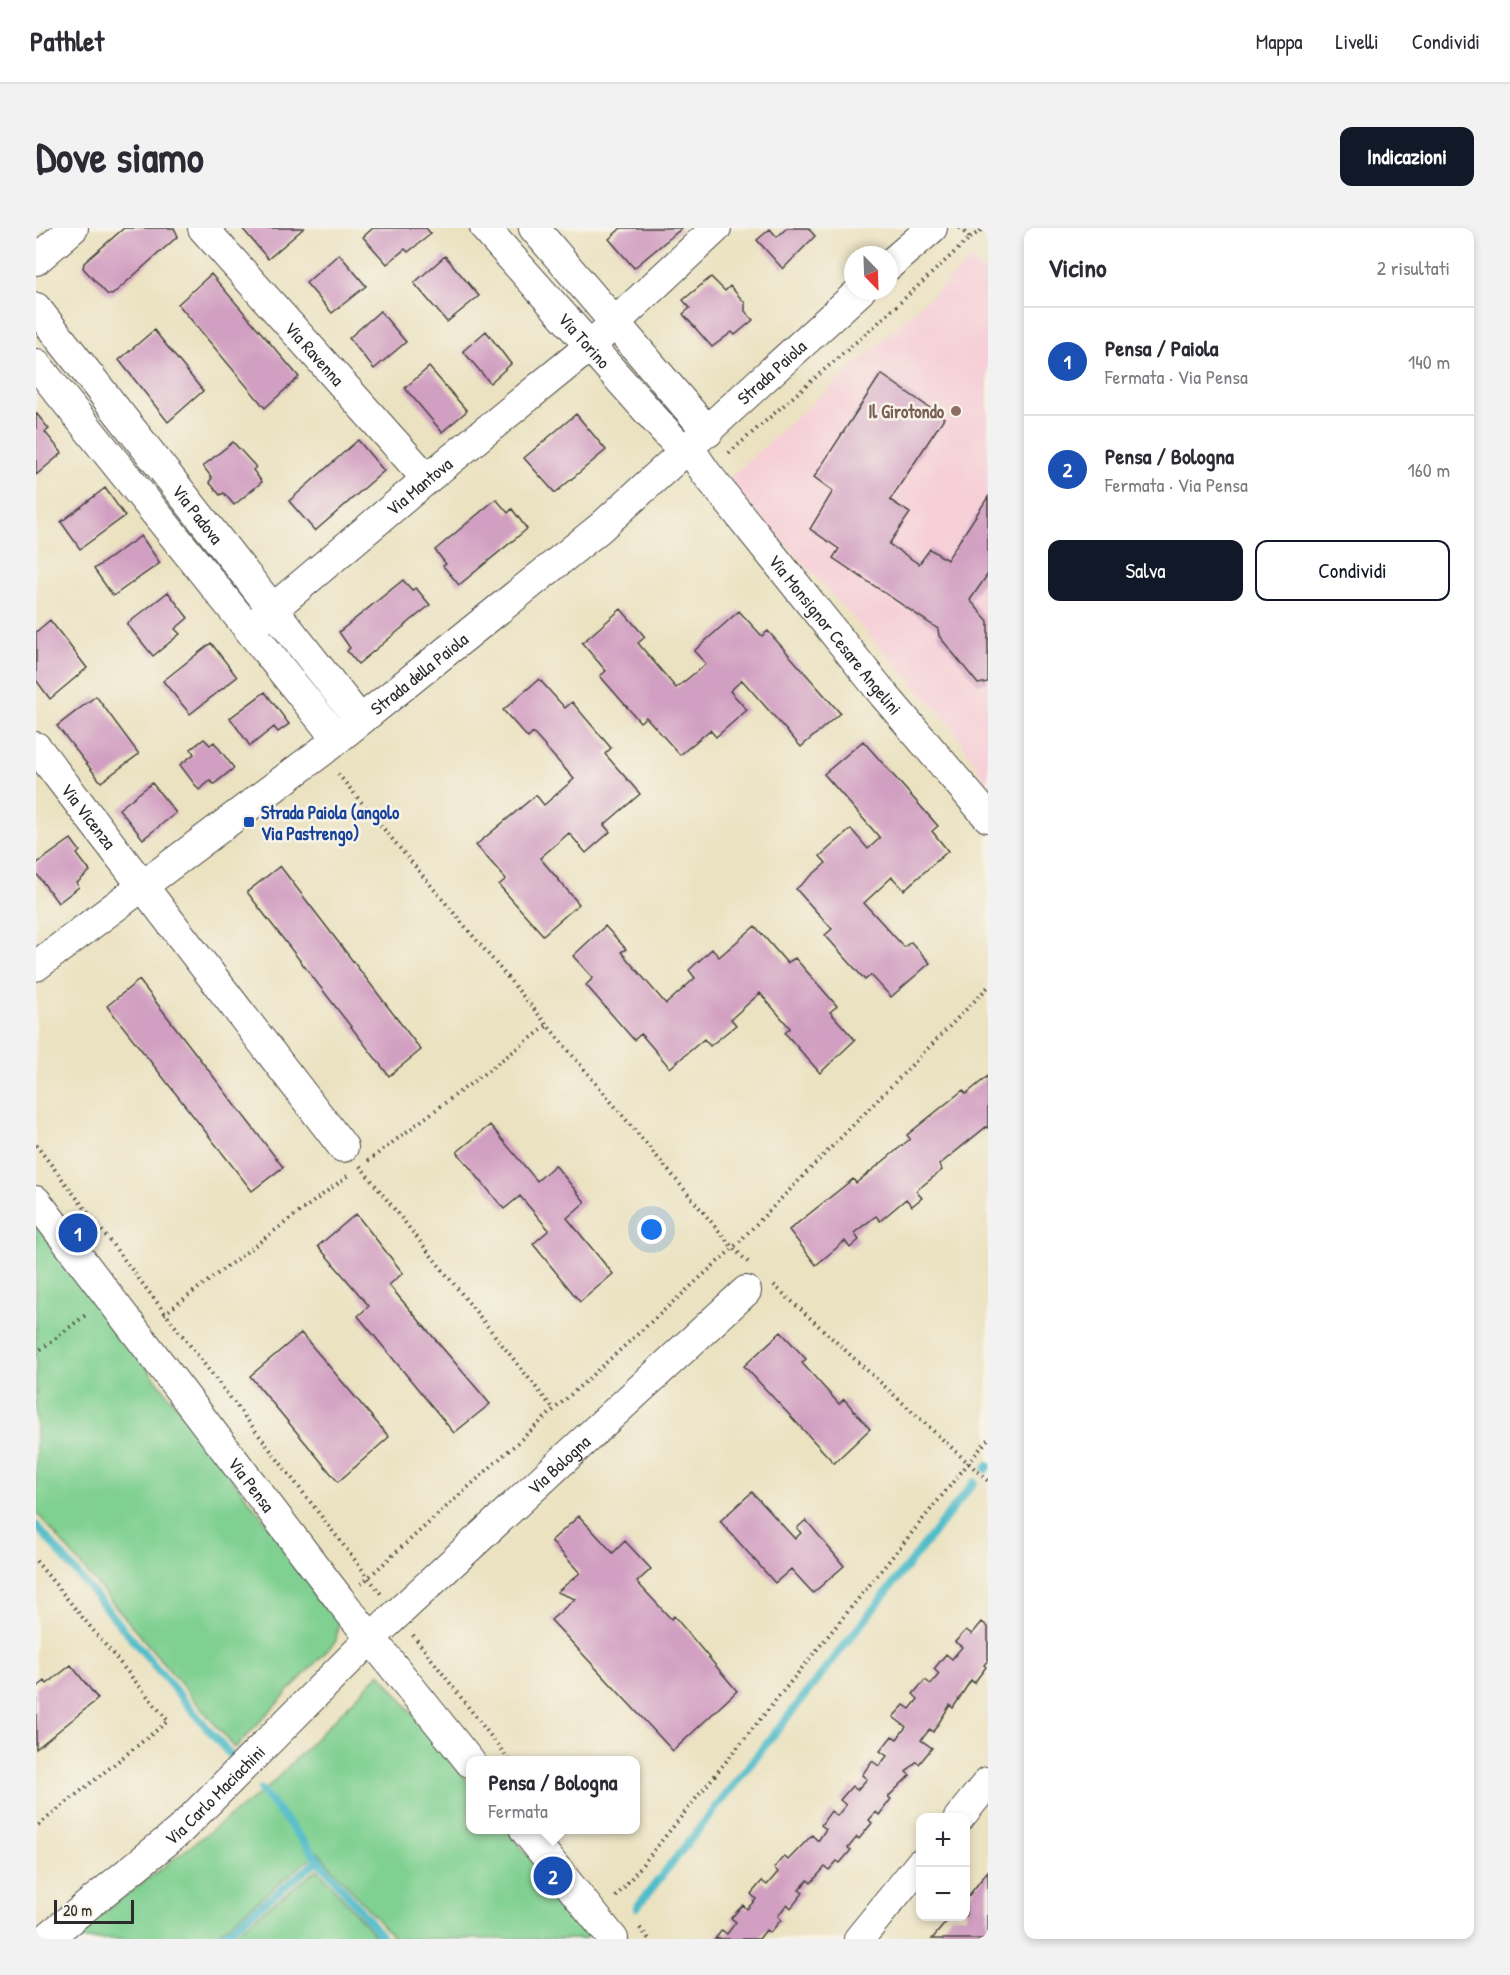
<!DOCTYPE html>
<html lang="it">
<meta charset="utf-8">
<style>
body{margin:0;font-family:"Patrick Hand",sans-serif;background:#f2f2f3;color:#2b2b33}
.controls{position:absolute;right:18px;bottom:18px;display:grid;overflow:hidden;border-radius:12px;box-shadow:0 3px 9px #0003}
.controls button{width:54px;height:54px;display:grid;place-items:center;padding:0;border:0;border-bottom:2px solid #e1e1e2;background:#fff;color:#2b2b33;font:30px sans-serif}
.compass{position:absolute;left:808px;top:18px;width:54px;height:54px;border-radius:50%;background:#fff;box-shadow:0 3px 9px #0003;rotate:157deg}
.scale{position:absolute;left:18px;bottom:15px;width:80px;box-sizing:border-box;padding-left:6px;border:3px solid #2b2b2b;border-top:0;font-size:16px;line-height:21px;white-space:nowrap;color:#2b2b2b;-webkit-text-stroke:4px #f7f3e8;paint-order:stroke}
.you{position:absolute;left:616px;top:1002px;width:21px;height:21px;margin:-15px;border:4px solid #fff;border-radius:50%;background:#1a73e8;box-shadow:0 0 0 9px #1a73e833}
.badge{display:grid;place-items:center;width:39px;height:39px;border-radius:50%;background:#111827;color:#fff;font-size:20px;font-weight:700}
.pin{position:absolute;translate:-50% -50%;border:3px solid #fff;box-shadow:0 2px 6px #0006}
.popup{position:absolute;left:430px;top:1528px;width:174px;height:78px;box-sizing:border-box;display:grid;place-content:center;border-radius:12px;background:#fff;filter:drop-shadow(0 2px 4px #0005);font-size:20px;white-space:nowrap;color:#7c7c81}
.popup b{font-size:22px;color:#2b2b33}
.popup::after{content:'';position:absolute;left:50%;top:100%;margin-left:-12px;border:12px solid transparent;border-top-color:#fff}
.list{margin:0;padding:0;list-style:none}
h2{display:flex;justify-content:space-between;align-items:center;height:78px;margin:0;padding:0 24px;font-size:26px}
h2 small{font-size:20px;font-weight:400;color:#7c7c81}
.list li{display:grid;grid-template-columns:39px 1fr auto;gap:18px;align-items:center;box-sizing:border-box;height:108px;padding:0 24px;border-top:2px solid #e1e1e2}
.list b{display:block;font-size:22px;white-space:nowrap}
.list p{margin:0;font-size:20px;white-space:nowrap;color:#7c7c81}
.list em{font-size:20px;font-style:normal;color:#7c7c81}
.actions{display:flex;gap:12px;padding:18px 24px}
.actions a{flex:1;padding:14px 0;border:2px solid #111827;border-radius:12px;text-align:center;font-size:21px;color:#111827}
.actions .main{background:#111827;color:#fff}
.map{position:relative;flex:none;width:952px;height:1711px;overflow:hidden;border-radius:12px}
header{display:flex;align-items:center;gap:36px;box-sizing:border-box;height:84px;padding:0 30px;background:#fff;border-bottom:2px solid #e1e1e2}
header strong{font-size:28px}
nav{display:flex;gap:33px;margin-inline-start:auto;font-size:21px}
.intro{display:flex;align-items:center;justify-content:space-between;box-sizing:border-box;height:144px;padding:0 36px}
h1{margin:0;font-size:42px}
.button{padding:15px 27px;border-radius:12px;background:#111827;color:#fff;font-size:21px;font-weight:700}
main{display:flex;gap:36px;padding:0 36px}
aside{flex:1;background:#fff;border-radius:12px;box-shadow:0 3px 9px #0003}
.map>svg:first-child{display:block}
.built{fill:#f6cfd7}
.green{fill:#7fd091;stroke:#557e5e;stroke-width:1.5}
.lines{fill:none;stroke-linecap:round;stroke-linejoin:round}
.stream{stroke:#4fbcc9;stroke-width:8}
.building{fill:#d19fc1}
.minor-casing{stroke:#484642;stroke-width:32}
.path{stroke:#484642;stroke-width:4;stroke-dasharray:1.5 4.5;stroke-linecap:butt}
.minor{stroke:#fff;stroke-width:30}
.education-dot{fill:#8d6e63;stroke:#f7f3e8;stroke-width:2}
.transit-dot{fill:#1a4fb4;stroke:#f7f3e8;stroke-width:2}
.labels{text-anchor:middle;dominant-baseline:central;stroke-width:5;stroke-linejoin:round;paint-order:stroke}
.street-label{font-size:18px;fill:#2b2b2b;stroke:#f7f3e8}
.education-label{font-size:18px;font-weight:bold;fill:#785e54;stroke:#f7f3e8;text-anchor:end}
.transit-label{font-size:18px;font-weight:bold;fill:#164399;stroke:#f7f3e8;text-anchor:start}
</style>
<header>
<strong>Pathlet</strong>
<nav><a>Mappa</a><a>Livelli</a><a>Condividi</a></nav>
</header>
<div class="intro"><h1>Dove siamo</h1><a class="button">Indicazioni</a></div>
<main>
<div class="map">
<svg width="952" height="1711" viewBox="0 0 952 1711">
<rect width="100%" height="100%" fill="#f7f3e8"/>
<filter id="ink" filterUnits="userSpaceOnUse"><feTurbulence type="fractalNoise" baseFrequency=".0167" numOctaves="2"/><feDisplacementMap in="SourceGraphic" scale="12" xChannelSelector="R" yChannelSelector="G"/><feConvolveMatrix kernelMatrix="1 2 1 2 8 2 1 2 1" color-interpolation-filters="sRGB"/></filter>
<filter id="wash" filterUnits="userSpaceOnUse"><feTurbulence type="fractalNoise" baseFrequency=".008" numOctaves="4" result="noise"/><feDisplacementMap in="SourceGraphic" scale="24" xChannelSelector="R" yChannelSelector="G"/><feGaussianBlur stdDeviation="1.35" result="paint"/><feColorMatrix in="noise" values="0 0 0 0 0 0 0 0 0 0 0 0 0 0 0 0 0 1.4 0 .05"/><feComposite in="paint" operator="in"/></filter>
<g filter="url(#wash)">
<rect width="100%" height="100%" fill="#ebe2c1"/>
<path class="built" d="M936 31 952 48V557L914 496 691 252Z"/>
<path class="green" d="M0 995 303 1389 300 1413 199 1520 0 1284Z
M344 1445 434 1557V1602H471L554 1704 548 1711H358L282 1624 175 1711H33L231 1560Z
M282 1641 342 1711H191Z"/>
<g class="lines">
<path class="stream" d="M950 1241 952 1238
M0 1297 194 1527
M225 1562 348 1711
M601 1679 938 1254
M182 1711 283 1632"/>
</g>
<g id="blocks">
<path class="building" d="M88 0H138L142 8 76 67 71 66 47 40 48 35Z
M206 0H268L232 31Z
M337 0H390L395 6 372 24 369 21 351 36 327 9Z
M585 0H646L598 40 573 11Z
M751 0H772L779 8 747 41 721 12 734 1 741 9Z
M303 26 330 58 296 85 270 55Z
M409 28 443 68 411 94 378 55Z
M175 46 263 149 229 180 142 76Z
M675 49 689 63 694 58 709 75V83L717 92 699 107 696 104 676 119 647 86 654 80 647 72Z
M344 83 370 114 338 141 313 110Z
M118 102 167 163 132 194 83 132Z
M450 103 475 136 454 155 427 123Z
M393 139 431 183 406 204 369 160Z
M845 146 908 190 854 272 874 285 853 316 883 336 894 321 911 332 952 269V346L934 372 952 393V454L942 456 903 408 902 401 797 330 803 321 774 301 797 263 778 249Z
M0 185 13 201 9 204 26 225 0 247Z
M540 186 570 222 519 265 488 230Z
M322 212 348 243 279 303 253 273Z
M197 214 220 239 217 242 226 254 198 277 188 265 184 267 173 254 176 250 167 238Z
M69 260 89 288 44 321 25 294Z
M460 271 472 285 476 281 491 301 423 357 407 338 410 336 399 322Z
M105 308 124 335 77 368 58 341Z
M367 352 376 362 380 360 394 377 322 436 311 423 314 420 303 404Z
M132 364 152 390 139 401 144 406 117 428 91 396Z
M585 381 609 409 602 415 640 460 670 436 658 423 703 383 726 408 732 403 804 485 765 519 706 452 694 463 711 482 680 509 674 502 644 527 610 489 604 494 564 448 570 443 546 415Z
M14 392 51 440 14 471 0 452V404Z
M175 415 201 449 154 486 127 453Z
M503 451 529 480 536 474 575 520 569 526 604 566 568 597 574 604 550 625 533 605 504 630 543 676 507 707 463 657 470 651 440 617 500 567 508 577 538 551 497 505 492 510 467 482Z
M229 464 253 496 242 504 238 499 214 518 194 490Z
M60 468 103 526 65 554 21 498Z
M168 511 174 517 178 514 198 540 178 556 174 553 163 562 144 537 158 526 155 521Z
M827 513 902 598 896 603 912 623 868 662 856 649 828 675 868 719 875 714 894 735 855 769 835 747 829 752 789 707 796 701 760 661 790 635 784 628 815 601 832 621 844 610 788 546Z
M116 555 140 585 107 611 83 581Z
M35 611 44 623 41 626 54 643 41 655 43 659 22 675 0 645V636Z
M244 638 385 822 353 848 211 664Z
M569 698 590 721 585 724 630 776 659 750 653 742 676 721 683 729 719 698 751 735 759 730 801 778 794 784 819 812 784 845 749 805 754 800 724 765 695 791 700 797 674 818 668 811 634 840 605 806 598 812 550 757 557 750 537 728Z
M103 752 247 939 216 963 71 778Z
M952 848V900L950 899 903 937 906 942 880 963 886 970 876 978 870 971 844 993 840 988 818 1005 823 1012 814 1020 809 1013 780 1037 753 1002 817 951 820 955 845 935 874 911 871 907 927 862 930 866Z
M454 897 501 953 519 937 549 974 531 990 577 1046 544 1074 497 1016 513 1002 484 968 468 981 421 924Z
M320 986 367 1045 353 1057 454 1176 418 1205 322 1088 333 1078 282 1018Z
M745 1104 770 1131 766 1135 803 1176 808 1171 834 1201 798 1235 708 1138Z
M265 1105 353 1209 302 1254 214 1148Z
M716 1264 759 1311 765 1305 761 1300 770 1292 808 1338 777 1365 755 1341 739 1355 684 1293Z
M543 1288 577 1325 589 1313 615 1341 601 1354 635 1391 638 1388 701 1463 637 1523 515 1392 539 1371 521 1364 544 1345 515 1313Z
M946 1394 952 1399V1432L948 1437 950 1439 938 1455 935 1452 917 1480 914 1477 897 1504 894 1501 885 1512 896 1520 883 1536 880 1534 870 1544 874 1547 852 1569 855 1571 843 1587 840 1584 833 1592 836 1595 823 1611 821 1609 812 1620 815 1622 804 1635 801 1633 793 1642 789 1639 775 1655 772 1652 763 1662 767 1665 755 1680 751 1676 742 1688 745 1692 734 1705 730 1702 723 1711H679L686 1702 691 1706 700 1694 695 1690 707 1677 711 1681 720 1671 715 1666 726 1653 731 1657 742 1644 738 1640 748 1628 752 1632 776 1607 782 1613 790 1601 785 1597 795 1583 801 1588 810 1577 804 1572 816 1558 821 1562 831 1551 826 1547 836 1533 843 1538 851 1528 844 1523 856 1508 861 1511 870 1499 857 1489 868 1477 874 1481 882 1471 877 1466 889 1452 895 1456 903 1446 898 1441 910 1426 916 1431 926 1419 919 1414 930 1402 936 1406Z
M35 1437 62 1471 0 1521V1460L9 1453 11 1456Z
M952 1643V1711H896L915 1688H930V1671Z"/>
</g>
</g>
<g filter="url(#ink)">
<use href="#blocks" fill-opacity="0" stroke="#484642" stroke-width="1.5"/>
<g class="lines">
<g class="minor-casing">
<g id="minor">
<path id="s1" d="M167 0 391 251"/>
<path id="s2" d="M449 0 648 224"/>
<path d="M498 0 672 204"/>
<path d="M0 32 37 0"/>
<path d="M853 37 896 0"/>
<path id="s3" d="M0 80 324 492"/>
<path d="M0 136 301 511"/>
<path id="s4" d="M653 220 670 245 848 467 952 589"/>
<path id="s5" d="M213 401 391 251 554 118 680 0"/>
<path id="s6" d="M0 519 307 919"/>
<path id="s7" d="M0 738 285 524 564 300 824 63"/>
<path id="s8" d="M0 973 304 1372 434 1534"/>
<path d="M923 1590 952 1554"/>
<path d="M489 1602 577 1711"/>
<path id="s9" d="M10 1711 142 1604 335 1410 710 1063"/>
<path d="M823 1711 884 1636"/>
</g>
</g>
<path class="path" d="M934 10 948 0
M693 225 843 94 934 10 924 0
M302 546 697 1020 712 1034
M0 917 345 1366
M332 933 511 798
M324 938 518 1182
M738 1057 952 1253
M128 1086 314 946
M0 1125 51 1086
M0 1333 132 1493 0 1599
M325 1356 697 1020 952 759
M377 1407 473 1532
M580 1669 952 1211
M604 1700 613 1711"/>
<use href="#minor" class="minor"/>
</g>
</g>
<circle class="education-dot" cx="920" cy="183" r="6"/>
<rect class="transit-dot" x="207" y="588" width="12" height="12" rx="3"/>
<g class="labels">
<g class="street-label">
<text stroke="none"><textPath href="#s2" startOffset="150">Via Torino</textPath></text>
<text stroke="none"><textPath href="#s1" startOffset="168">Via Ravenna</textPath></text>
<text stroke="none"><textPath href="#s7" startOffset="946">Strada Paiola</textPath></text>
<text stroke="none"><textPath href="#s5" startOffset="222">Via Mantova</textPath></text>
<text stroke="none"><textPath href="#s3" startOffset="262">Via Padova</textPath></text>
<text stroke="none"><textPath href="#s4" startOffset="237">Via Monsignor Cesare Angelini</textPath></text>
<text stroke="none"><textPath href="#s7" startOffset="482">Strada della Paiola</textPath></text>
<text stroke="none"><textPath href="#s6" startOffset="87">Via Vicenza</textPath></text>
<text stroke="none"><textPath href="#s9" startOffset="699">Via Bologna</textPath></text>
<text stroke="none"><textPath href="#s8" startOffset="356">Via Pensa</textPath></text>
<text stroke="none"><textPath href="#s9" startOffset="222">Via Carlo Maciachini</textPath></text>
</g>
<g class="education-label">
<text x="908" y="183">Il Girotondo</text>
</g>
<g class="transit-label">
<text x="225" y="584">Strada Paiola (angolo<tspan x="225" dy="21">Via Pastrengo)</tspan></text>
</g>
</g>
</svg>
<div class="controls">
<button>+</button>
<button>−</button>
</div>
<svg class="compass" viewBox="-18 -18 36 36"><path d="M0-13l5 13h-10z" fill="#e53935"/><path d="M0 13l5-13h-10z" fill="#7c7c81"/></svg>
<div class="scale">20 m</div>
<div class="you"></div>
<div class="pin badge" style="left:42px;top:1005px;background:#1a4fb4">1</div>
<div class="pin badge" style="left:517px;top:1648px;background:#1a4fb4">2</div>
<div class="popup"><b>Pensa / Bologna</b>Fermata</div>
</div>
<aside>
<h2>Vicino<small>2 risultati</small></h2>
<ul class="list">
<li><span class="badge" style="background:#1a4fb4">1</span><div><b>Pensa / Paiola</b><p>Fermata · Via Pensa</p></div><em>140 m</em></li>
<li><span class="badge" style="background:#1a4fb4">2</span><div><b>Pensa / Bologna</b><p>Fermata · Via Pensa</p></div><em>160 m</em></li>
</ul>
<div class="actions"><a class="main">Salva</a><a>Condividi</a></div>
</aside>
</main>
